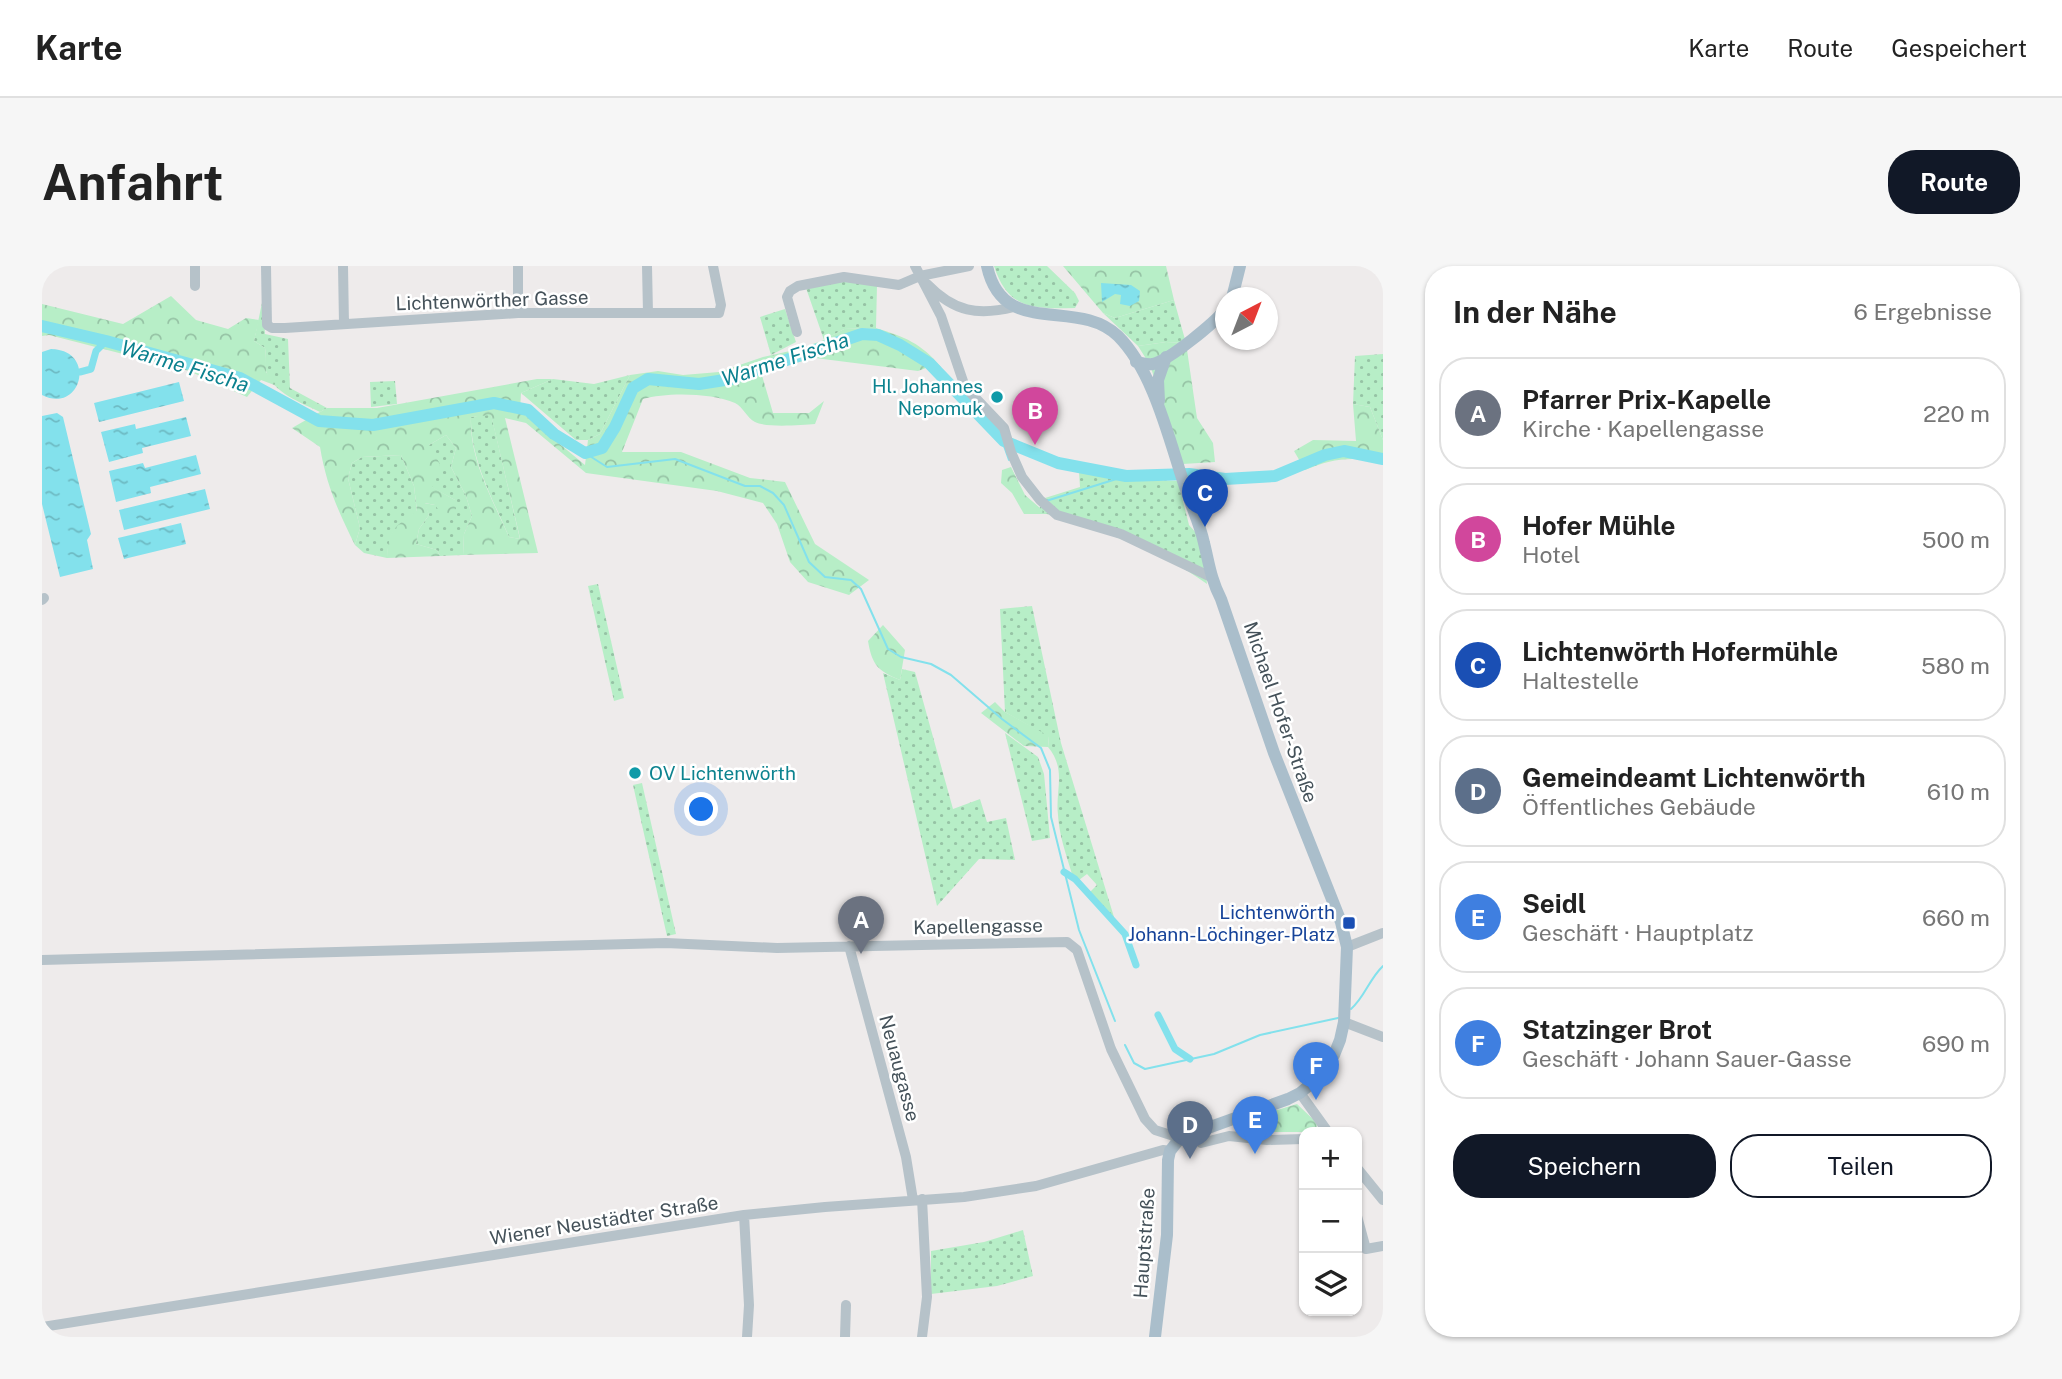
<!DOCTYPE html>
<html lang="de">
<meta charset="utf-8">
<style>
body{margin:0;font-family:"Public Sans",sans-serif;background:#f6f6f6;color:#222}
.controls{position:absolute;right:21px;bottom:21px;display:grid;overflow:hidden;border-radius:14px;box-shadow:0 2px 5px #0004}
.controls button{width:63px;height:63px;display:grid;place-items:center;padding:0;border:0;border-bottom:2px solid #e0e0e0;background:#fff;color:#222;font:35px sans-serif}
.compass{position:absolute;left:1173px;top:21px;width:63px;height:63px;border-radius:50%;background:#fff;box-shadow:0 2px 5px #0004;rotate:42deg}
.you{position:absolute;left:660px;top:544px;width:24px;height:24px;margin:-18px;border:5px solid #fff;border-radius:50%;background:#1a73e8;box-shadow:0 0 0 10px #1a73e833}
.badge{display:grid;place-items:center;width:46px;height:46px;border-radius:50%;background:#111827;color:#fff;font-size:23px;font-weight:700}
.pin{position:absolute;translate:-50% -58px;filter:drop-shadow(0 2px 4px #0008)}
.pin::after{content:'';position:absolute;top:37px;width:24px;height:21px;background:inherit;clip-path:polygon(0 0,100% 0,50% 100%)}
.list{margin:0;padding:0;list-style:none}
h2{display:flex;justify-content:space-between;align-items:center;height:91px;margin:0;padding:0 28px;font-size:30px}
h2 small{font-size:23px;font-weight:400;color:#767676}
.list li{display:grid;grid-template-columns:46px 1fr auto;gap:21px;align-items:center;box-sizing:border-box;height:112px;margin:0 14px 14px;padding:0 14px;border:2px solid #e0e0e0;border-radius:28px}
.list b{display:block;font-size:26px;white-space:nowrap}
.list p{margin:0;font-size:23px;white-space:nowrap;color:#767676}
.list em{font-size:23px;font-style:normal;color:#767676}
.actions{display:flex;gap:14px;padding:21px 28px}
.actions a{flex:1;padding:16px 0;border:2px solid #111827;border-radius:28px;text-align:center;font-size:24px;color:#111827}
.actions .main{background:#111827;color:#fff}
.icon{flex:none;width:38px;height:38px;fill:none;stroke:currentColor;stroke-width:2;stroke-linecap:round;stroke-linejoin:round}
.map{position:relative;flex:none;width:1341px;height:1071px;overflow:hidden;border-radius:28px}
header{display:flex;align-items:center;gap:42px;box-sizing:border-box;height:98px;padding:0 35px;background:#fff;border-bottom:2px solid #e0e0e0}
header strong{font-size:33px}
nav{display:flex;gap:38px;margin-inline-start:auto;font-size:24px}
.intro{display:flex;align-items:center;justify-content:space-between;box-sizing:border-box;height:168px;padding:0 42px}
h1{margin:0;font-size:49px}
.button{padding:18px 32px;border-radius:28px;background:#111827;color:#fff;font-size:24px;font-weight:700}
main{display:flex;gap:42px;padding:0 42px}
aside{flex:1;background:#fff;border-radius:28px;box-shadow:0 2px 5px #0004}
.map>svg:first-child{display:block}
.grass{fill:url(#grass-dots)}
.forest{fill:url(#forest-crowns);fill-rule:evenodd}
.water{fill:url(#water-ripples)}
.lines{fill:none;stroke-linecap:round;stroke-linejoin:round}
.stream{stroke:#83e1ec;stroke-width:2}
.canal{stroke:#83e1ec;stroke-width:7}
.river{stroke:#83e1ec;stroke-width:12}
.minor{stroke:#b6c2c9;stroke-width:10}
.major{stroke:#aabecb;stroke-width:12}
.culture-dot{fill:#0f9aa8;stroke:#fff;stroke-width:2.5}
.transit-dot{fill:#1a4fb4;stroke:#fff;stroke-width:2.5}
.labels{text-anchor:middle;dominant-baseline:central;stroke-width:5;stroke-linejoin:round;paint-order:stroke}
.street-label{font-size:19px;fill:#445159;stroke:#fff}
.culture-label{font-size:19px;fill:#0d838f;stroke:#fff;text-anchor:end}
.transit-label{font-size:19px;fill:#164399;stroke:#fff;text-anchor:end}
.water-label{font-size:21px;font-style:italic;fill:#0b818f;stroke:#fff}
</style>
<header>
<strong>Karte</strong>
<nav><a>Karte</a><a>Route</a><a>Gespeichert</a></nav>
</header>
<div class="intro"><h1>Anfahrt</h1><a class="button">Route</a></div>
<main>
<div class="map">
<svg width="1341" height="1071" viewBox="0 0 1341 1071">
<defs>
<pattern id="grass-dots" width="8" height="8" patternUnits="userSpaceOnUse" patternTransform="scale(1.75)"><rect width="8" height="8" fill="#b7eec7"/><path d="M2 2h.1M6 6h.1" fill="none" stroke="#96c3a5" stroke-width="1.8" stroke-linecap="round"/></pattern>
<pattern id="forest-crowns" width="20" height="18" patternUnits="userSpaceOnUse" patternTransform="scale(1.75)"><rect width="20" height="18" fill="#b7eec7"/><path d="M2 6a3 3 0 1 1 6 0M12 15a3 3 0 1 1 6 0" fill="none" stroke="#96c3a5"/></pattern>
<pattern id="water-ripples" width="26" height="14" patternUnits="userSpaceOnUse" patternTransform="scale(1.75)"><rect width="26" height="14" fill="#83e1ec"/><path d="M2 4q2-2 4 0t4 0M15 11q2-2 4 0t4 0" fill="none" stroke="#6db9c2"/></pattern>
</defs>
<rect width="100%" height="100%" fill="#eeebeb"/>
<path class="grass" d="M952 0H1005L1033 27 1037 35 1033 42C992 43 966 44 952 0Z
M800 15 835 19 834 62 802 63 782 74 764 22Z
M221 32 223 68 246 73 248 122 285 142 278 146C260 137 231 127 224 105 222 99 224 89 223 82L212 75Z
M1132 34 1144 77 1124 76 1096 80 1061 47 1073 52Z
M743 43 754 76 729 89 718 51Z
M1341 88V174L1328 141 1311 138 1313 90Z
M588 109 558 168 546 174H534L479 127 511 113 552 118Z
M353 115 355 138 329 141 328 116Z
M449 148 478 273 467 271C451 233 428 193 429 151Z
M404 169 414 182 409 201 424 230 430 250 422 268 421 289 398 290 395 284 374 278 377 263 387 249 382 237 393 239 413 234 389 221 387 179Z
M359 189 372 220 375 246C353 260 347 265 345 292L322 287 313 279 318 262 306 212 310 197 320 191Z
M1037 206 1086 213 1136 215 1147 259 1156 269 1163 297 1165 318C1118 283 1061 266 1005 248L997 243 1003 232 1038 221Z
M556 318 582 432 572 435 546 320Z
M990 340 1019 477 1072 651 1070 652 1047 627 1055 619 1045 608 1037 614 1030 608C1024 588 1017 569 1016 549 1013 524 1025 504 1006 481L1007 471 963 446 958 343Z
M860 403 873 406 911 543 938 533 945 556 964 552 973 594 937 593 895 640 841 407 858 414Z
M963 467 996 491 1002 508 1008 572 990 575Z
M600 517 634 668 625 670 591 519Z
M981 964 991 1010 955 1020 889 1028V985L942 976Z"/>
<path class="forest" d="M1021 0H1124L1132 34 1073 52 1061 47Z
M129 30 154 54 186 63 204 52 217 54 212 75 223 82 224 106 235 120 219 114 205 131 147 105 7 69 0 70V38L81 58Z
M834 62C863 71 879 77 899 101L884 102 876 105 773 92 719 106 731 147H767L782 135 773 158C760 159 724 162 713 156 705 152 701 141 693 137 670 127 625 126 601 133L580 186H639L708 212 743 216 773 278 827 314 807 329 766 316 748 296 735 258 721 237 675 225 544 207 484 157 463 152 496 287 421 289 422 268 430 250 424 230 409 201 414 182 404 169 387 179 398 198 390 221 413 234 414 243 406 258 393 239 383 237 387 249 377 263 374 278 395 284 398 290 345 292C346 264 353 260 375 245L372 220 359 189 320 191 310 197 306 212 318 262 313 279C296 245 284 218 278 181L250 162 285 142H335L495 113H511L479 127 478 145 543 199 546 174 558 168 588 109 616 105 641 109 677 106 721 91 757 83 782 74 802 63ZM449 149 478 272V273L467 271C451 234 427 193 429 151Z
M1124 76 1144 77 1155 152 1171 177 1173 196 1141 198 1108 99 1096 80Z
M1311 138 1328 141 1341 174V197C1311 190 1291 192 1263 204L1252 185 1271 174 1314 175Z
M969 201 983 229 1005 248H982L970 227 959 217 960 204Z
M841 359 863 384 858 414C836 405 830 399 826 375Z
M953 436 963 446 1007 470 1006 481 982 480 939 447Z
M1255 838 1275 857 1274 866H1210L1208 864 1209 852Z"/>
<path class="water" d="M1059 17 1089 19 1098 25 1097 35 1088 40 1078 38 1079 29 1073 28 1060 36Z
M9 83C56 84 39 149 0 129V86Z
M137 116 142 135 57 156 52 137Z
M15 147 21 151 49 268 45 274 51 303 18 311 0 238V150Z
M144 151 149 170 100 182 101 187 67 196 59 166 93 158 94 163Z
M154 189 159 208 108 221 109 227 74 236 67 205 101 197 103 202Z
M163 223 168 243 82 264 77 244Z
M139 257 144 278 82 293 76 272Z"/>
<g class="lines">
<path class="stream" d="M962 180 967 194
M543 187 565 201 633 193 703 220H718L731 227 742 239 767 296 783 311 809 314 819 323 846 383 859 391 889 398 909 409 960 453 999 482 1008 504 1009 551 1037 664 1073 755
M1004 235 1084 210
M1309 743C1323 731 1327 713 1341 700
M1083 779 1092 797 1103 803 1172 788 1218 769 1296 752"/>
<path class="canal" d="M38 106 49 103 54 85 64 75
M1022 606 1033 613 1083 668 1094 699
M1116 749 1133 783 1148 793"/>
<path class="river" d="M0 60 64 75 198 112 277 155 331 159 452 137 486 144 512 168 543 187 560 182 573 161 591 122 606 113 657 118 689 113 820 68 836 69 858 79 887 97 962 175 1016 197 1084 210 1147 208 1183 213 1233 210 1283 189 1302 185 1341 193"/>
<path class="minor" d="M224 0 225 59 230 62H243L476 47H677L679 39 671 0
M301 0 302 58
M605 0 606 47
M873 0 899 50 923 121 962 162 969 186 980 211 998 234 1015 249 1079 268 1169 311
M885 18C912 46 936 50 972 41
M153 20V0
M476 47V0
M755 66 745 31 748 25 756 20 802 11 857 19 878 10 927 0
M0 334 2 332
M807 680 864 891 871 934
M1305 681 1341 667
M0 694 624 677 735 682 1025 676 1035 684 1069 783 1103 853 1113 864 1138 872
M1302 756 1341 771
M1258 827 1286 866
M1159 877 1187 870 1225 874 1262 873
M1315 902 1341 934
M880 933 885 1031 880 1071
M702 949 707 1039 705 1071
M1315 950 1324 983 1341 980
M0 1061 702 949 783 941 922 931 994 920 1121 884 1128 885
M803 1071 804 1039"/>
<path class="major" d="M945 0C961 74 1035 30 1076 70 1112 106 1127 174 1143 221 1149 240 1158 258 1162 277 1167 297 1169 314 1179 333L1232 487 1299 656 1305 681 1302 756 1298 774 1292 789 1270 817 1258 827 1246 833 1138 872 1128 885 1126 894 1125 969 1113 1071
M1190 32 1198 0
M1094 96C1100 97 1106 99 1111 98 1129 93 1172 57 1184 43
M1117 135 1116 114 1124 91"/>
</g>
<g class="culture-dot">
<circle cx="955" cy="131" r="7"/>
<circle cx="593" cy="507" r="7"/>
</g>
<rect class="transit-dot" x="1300" y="650" width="14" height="14" rx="3.5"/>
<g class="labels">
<g class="street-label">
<text transform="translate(450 34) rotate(-2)">Lichtenwörther Gasse</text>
<text transform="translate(1239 446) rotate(71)">Michael Hofer-Straße</text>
<text transform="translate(936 660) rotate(-1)">Kapellengasse</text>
<text transform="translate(858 802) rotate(75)">Neuaugasse</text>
<text transform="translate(562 954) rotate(-9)">Wiener Neustädter Straße</text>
<text transform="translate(1102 977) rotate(-86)">Hauptstraße</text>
</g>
<g class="culture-label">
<text x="941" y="120">Hl. Johannes<tspan x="941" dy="22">Nepomuk</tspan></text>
<text x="607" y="507" text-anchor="start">OV Lichtenwörth</text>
</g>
<g class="transit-label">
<text x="1293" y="646">Lichtenwörth<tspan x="1293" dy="22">Johann-Löchinger-Platz</tspan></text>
</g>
<g class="water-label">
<text transform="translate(743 93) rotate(-18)">Warme Fischa</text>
<text transform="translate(143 100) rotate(17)">Warme Fischa</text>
</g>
</g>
</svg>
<div class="controls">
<button>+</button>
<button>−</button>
<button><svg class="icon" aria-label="layers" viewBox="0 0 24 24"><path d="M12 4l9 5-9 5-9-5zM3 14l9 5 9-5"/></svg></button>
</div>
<svg class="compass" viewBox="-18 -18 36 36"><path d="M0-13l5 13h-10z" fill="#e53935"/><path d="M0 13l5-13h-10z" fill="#767676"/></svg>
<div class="you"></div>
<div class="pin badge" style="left:819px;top:688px;background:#6b7280">A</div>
<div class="pin badge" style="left:993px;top:179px;background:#d1479c">B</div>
<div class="pin badge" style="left:1163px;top:261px;background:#1a4fb4">C</div>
<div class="pin badge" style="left:1148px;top:893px;background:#5c6f8a">D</div>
<div class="pin badge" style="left:1213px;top:888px;background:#3f7fe0">E</div>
<div class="pin badge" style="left:1274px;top:834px;background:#3f7fe0">F</div>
</div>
<aside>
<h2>In der Nähe<small>6 Ergebnisse</small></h2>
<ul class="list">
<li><span class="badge" style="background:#6b7280">A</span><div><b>Pfarrer Prix-Kapelle</b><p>Kirche · Kapellengasse</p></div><em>220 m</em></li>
<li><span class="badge" style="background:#d1479c">B</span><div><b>Hofer Mühle</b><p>Hotel</p></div><em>500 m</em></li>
<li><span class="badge" style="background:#1a4fb4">C</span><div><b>Lichtenwörth Hofermühle</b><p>Haltestelle</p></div><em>580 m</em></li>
<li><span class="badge" style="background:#5c6f8a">D</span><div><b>Gemeindeamt Lichtenwörth</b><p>Öffentliches Gebäude</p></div><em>610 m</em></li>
<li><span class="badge" style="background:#3f7fe0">E</span><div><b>Seidl</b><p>Geschäft · Hauptplatz</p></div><em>660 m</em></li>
<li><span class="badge" style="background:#3f7fe0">F</span><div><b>Statzinger Brot</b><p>Geschäft · Johann Sauer-Gasse</p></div><em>690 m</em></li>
</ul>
<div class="actions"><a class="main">Speichern</a><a>Teilen</a></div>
</aside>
</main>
